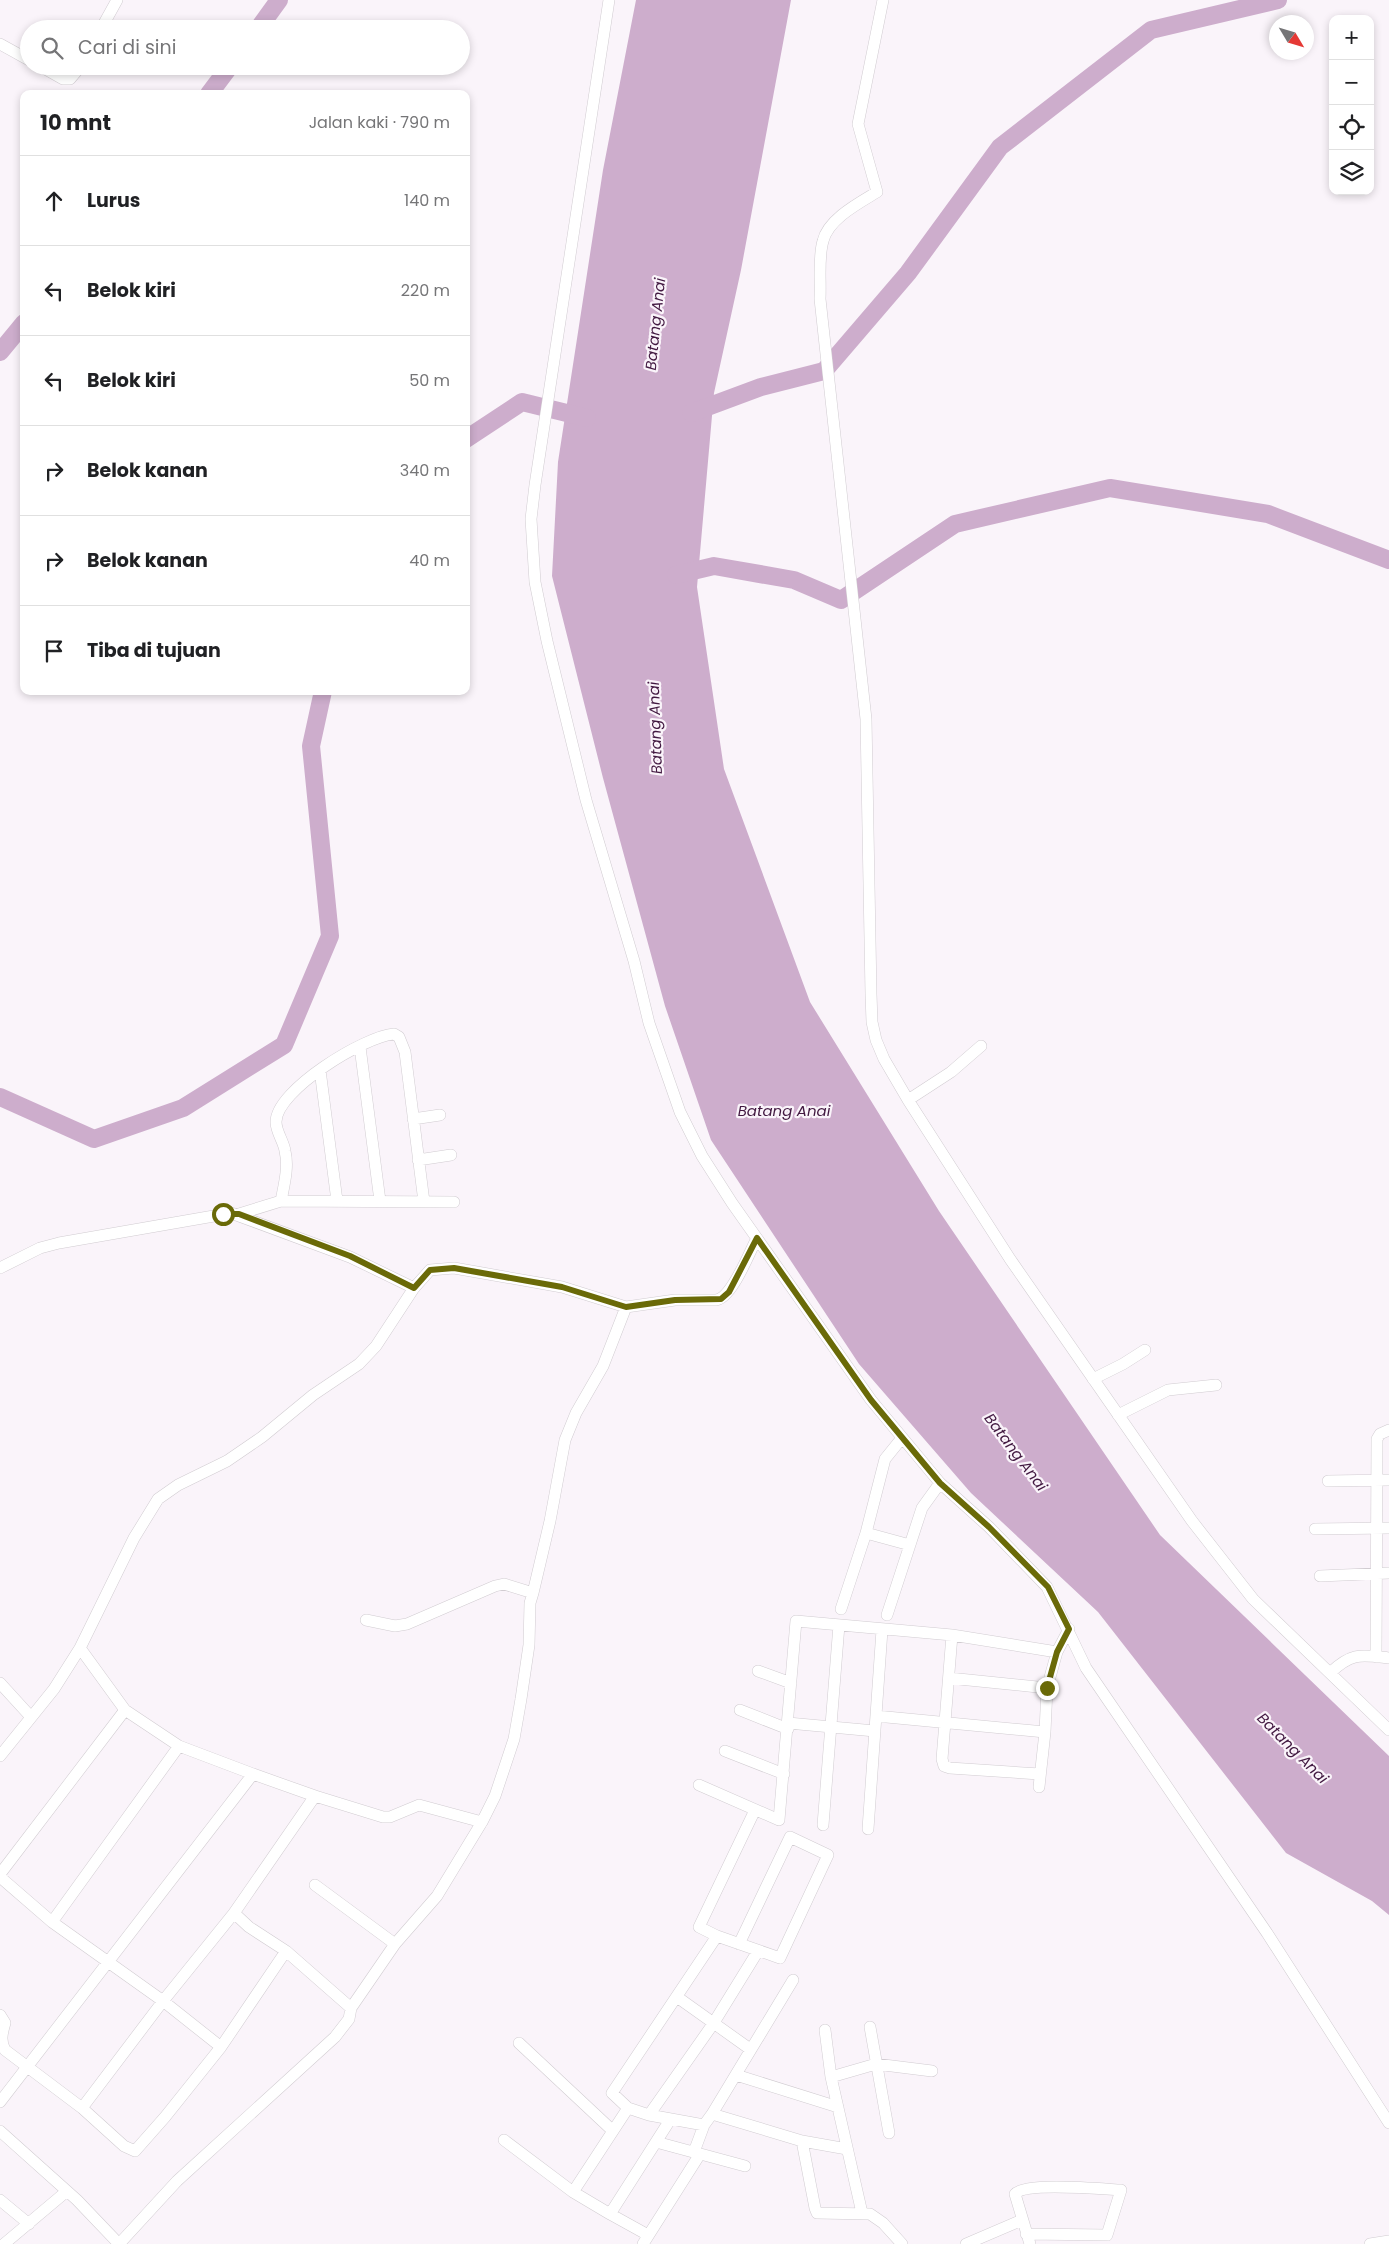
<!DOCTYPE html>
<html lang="id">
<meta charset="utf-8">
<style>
body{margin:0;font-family:Poppins,sans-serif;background:#f6f6f6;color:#202124}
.controls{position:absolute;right:15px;top:15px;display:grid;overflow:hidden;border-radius:10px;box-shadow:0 2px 8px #0003}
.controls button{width:45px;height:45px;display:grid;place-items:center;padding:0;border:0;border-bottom:1px solid #e0e0e0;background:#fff;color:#202124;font:25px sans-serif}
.compass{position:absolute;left:1269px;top:15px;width:45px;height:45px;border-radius:50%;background:#fff;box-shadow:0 2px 8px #0003;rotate:128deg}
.stop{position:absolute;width:15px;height:15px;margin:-11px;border:4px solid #6a6a08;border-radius:50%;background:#fff}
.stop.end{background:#6a6a08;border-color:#fff;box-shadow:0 1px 5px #0008}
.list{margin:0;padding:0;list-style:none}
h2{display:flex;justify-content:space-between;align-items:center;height:65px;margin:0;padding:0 20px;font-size:21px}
h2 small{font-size:16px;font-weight:400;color:#757577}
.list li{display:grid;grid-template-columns:32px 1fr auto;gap:15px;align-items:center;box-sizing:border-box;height:90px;padding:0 20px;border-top:1px solid #e0e0e0}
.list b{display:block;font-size:19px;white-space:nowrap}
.list em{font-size:16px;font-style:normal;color:#757577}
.icon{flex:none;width:28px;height:28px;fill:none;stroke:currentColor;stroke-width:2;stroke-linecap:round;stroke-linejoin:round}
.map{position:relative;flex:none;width:1389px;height:2244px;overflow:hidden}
.search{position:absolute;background:#fff;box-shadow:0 2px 8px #0003;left:20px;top:20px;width:450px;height:55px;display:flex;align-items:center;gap:12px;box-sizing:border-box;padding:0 18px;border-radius:28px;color:#757577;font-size:19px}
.panel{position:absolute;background:#fff;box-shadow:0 2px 8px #0003;left:20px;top:90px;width:450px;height:605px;border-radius:10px}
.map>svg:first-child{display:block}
.water{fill:#cdadcc}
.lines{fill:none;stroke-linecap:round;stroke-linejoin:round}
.river{stroke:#cdadcc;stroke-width:18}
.minor-casing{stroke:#d1ccd1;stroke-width:12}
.minor{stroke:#fff;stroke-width:11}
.route{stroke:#6a6a08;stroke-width:6}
.labels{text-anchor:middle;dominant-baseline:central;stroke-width:4.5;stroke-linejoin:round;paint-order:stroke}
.water-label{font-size:15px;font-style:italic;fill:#421941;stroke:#faf4fa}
</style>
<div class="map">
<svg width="1389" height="2244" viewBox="0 0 1389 2244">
<rect width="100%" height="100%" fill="#faf4fa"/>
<path class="water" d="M636 0H791L741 270 714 393 697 587 724 769 810 1002 939 1211 1160 1535 1389 1756V1915L1372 1901 1286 1853 1098 1612 971 1493 859 1364 711 1140 665 1006 603 778 552 576 558 462 603 170Z"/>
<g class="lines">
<path class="river" d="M258 29 279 0
M209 94 230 66
M0 352 24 323
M691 413 761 387 824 371 908 273 1000 147 1151 30 1278 0
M466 439 522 402 587 418
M676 575 714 566 794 580 841 600 955 524 1110 488 1268 514 1389 560
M0 1097 94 1139 183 1108 284 1045 330 936 311 746 323 691"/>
<g class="minor-casing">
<path id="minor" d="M609 0 535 485 531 519 535 582 547 641 586 800 634 961 649 1023 680 1112 702 1156 732 1203 871 1400 940 1483 989 1527 1047 1587 1086 1668 1267 1933 1389 2123
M883 0 858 124 877 192C859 203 828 219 823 241 818 258 821 280 820 299L866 719 871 994 872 1022 876 1040 884 1059 908 1100 1010 1259 1192 1521 1253 1599 1389 1730
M101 29 117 0
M0 44 29 60
M40 66 63 79H70L81 66
M360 1047 380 1201
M320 1070 337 1201
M908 1100 951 1072 981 1046
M413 1119 440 1115
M418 1160 451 1155
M281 1201C284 1185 289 1167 285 1151 284 1142 276 1132 276 1122 276 1090 365 1036 394 1034L399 1037 405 1052 424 1202
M239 1214 281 1201 454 1202
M0 1268 40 1248 59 1243 231 1213 350 1257 414 1288
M1093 1379 1123 1364 1145 1350
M1118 1415 1168 1390 1216 1385
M902 1438 885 1459 866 1533 910 1545
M1328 1481 1389 1480
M1315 1529 1389 1528
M1320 1576 1389 1573
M533 1593 550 1521 565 1440 576 1413 603 1366 626 1307
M841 1609 866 1533
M887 1615 922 1508 940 1483
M952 1635 942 1759 944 1766 950 1768 1040 1774
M80 1648 125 1710
M1376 1657 1377 1439 1380 1434 1389 1430
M758 1671 791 1683
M1330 1673C1352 1652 1361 1655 1389 1658
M949 1678 1047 1688
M0 1683 31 1717
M740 1710 788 1729
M876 1716 1045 1732
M788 1723 875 1731
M725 1751 784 1774
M0 1756 54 1689 80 1648 134 1538 158 1499 178 1485 227 1461 262 1437 313 1395 359 1364 376 1346 414 1288 430 1270 454 1268 562 1287 626 1307 675 1300H716C732 1298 749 1253 757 1238
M699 1785 779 1820 796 1621 952 1635 1057 1652
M1039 1787 1045 1732 1047 1688 1057 1652 1069 1629
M823 1825 839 1625
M868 1829 882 1630
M0 1874 125 1710 179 1746 253 1774
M0 1877 52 1922 163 2001 221 2047
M315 1885 395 1944
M52 1922 179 1746
M717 1936 699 1927 755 1810
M739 1944 790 1837 828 1855 780 1958 717 1936 612 2093 628 2108 649 2115 704 2125 712 2114 802 2141 847 2149
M677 1997 750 2049
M351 2008 395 1944 437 1896 482 1822 495 1796 514 1739 521 1699 529 1645 530 1603 533 1593 504 1584 495 1586 407 1624 395 1626 366 1620
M0 2015 5 2023C2 2033 0 2041 5 2050L82 2108 124 2146 135 2151 165 2117 221 2047 286 1951
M870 2027 889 2133
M825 2030 831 2077 862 2213
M519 2043 613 2131
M736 2075 838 2107
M831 2077 876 2064 932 2071
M0 2102 253 1774 315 1796
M82 2108 163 2001 234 1913
M712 2114 793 1980
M649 2115 713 2024 758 1951
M0 2131 77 2200 119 2244
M504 2140 573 2192
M802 2141 815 2208 817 2213 870 2214 883 2223 902 2244
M656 2142 745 2166
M694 2152 704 2125
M0 2200 29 2224
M610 2214 573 2192 628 2108
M1026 2234 1107 2235 1121 2190C1102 2189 1025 2182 1015 2194L1030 2244
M648 2235 610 2214 670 2120
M120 2243 177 2181 335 2037 349 2019 351 2008 286 1951 249 1927 234 1913 315 1796 383 1817H390L419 1805 482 1822
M4 2244 67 2191
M643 2244 700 2154
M966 2244 1022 2220
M1370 2244 1389 2241"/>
</g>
<use href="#minor" class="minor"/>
</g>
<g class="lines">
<path class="route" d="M223 1214H239L350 1256 414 1288 430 1270 454 1268 562 1287 626 1307 675 1300 721 1299 729 1292 757 1238 871 1400 940 1483 989 1527 1048 1587 1069 1629 1057 1652 1047 1688"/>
</g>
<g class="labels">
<g class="water-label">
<text transform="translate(655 324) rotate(-84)">Batang Anai</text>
<text transform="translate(655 728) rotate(-92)">Batang Anai</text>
<text x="784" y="1110">Batang Anai</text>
<text transform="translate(1016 1452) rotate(53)">Batang Anai</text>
<text transform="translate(1293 1748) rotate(45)">Batang Anai</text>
</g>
</g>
</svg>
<div class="controls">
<button>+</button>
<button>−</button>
<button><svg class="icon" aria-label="locate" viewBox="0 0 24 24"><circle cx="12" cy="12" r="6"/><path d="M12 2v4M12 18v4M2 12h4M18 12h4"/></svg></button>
<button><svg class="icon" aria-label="layers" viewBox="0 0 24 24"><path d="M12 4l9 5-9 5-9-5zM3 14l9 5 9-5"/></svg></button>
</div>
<svg class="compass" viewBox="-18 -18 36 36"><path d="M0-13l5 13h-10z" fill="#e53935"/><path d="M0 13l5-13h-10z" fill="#757577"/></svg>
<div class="stop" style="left:223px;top:1214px"></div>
<div class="stop end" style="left:1047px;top:1688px"></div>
<div class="search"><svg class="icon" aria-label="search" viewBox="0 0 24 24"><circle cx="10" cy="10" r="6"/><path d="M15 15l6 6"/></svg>Cari di sini</div>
<section class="panel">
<h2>10 mnt<small>Jalan kaki · 790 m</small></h2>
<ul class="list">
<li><svg class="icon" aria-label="ahead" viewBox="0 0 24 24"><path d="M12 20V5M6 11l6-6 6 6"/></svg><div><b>Lurus</b></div><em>140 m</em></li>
<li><svg class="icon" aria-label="left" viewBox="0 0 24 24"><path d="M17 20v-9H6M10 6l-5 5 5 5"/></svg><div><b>Belok kiri</b></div><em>220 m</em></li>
<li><svg class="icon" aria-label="left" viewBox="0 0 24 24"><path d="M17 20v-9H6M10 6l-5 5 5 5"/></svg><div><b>Belok kiri</b></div><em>50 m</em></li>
<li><svg class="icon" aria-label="right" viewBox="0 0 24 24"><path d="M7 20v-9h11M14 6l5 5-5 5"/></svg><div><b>Belok kanan</b></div><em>340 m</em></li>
<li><svg class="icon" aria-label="right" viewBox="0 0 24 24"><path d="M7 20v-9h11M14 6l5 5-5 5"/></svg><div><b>Belok kanan</b></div><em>40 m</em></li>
<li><svg class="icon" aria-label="arrive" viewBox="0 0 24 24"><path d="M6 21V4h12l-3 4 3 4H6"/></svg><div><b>Tiba di tujuan</b></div></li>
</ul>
</section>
</div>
